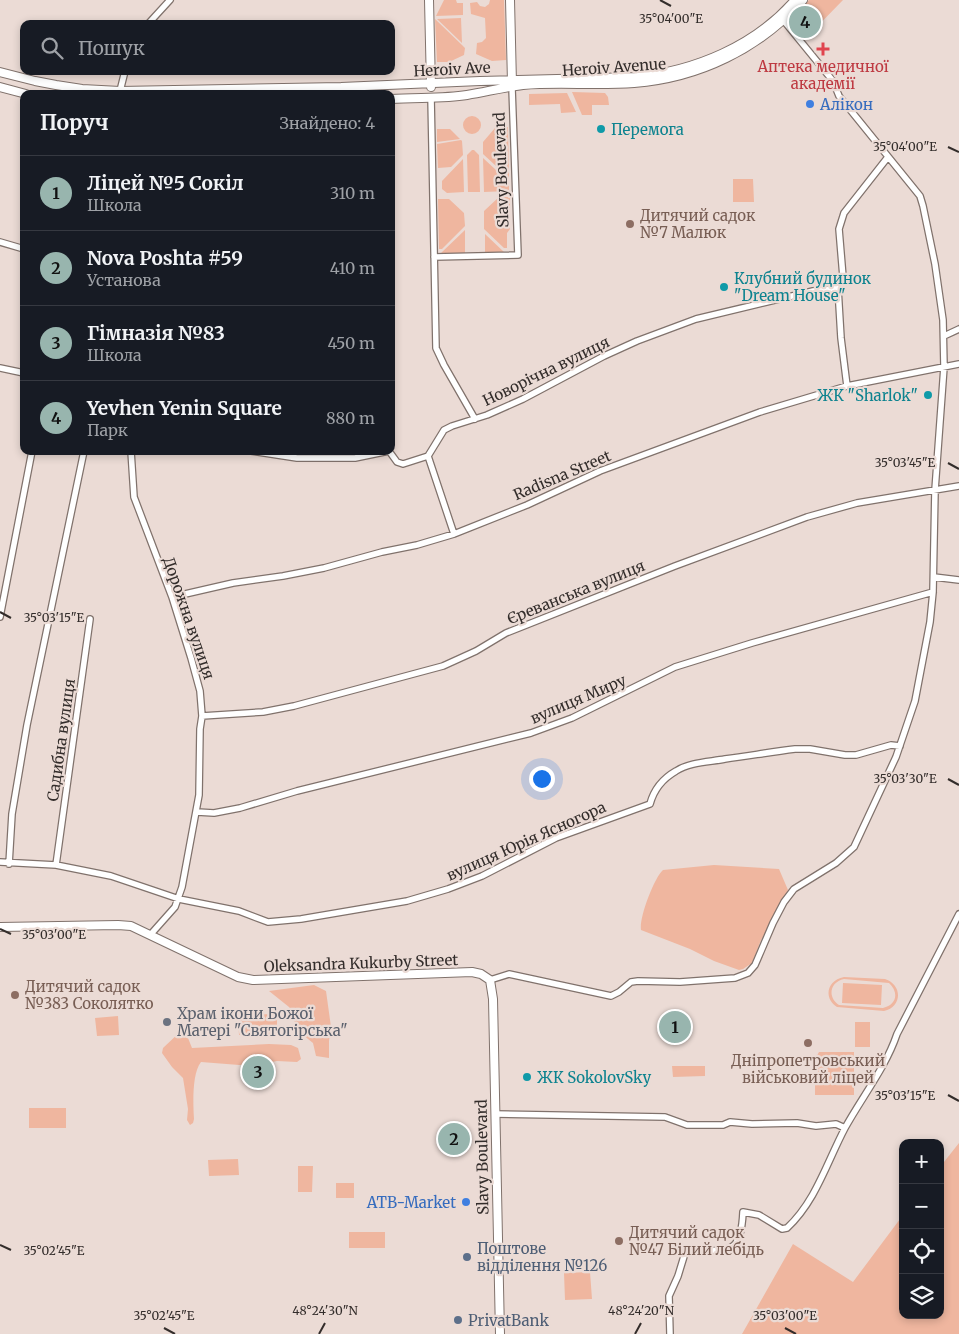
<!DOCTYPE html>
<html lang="uk">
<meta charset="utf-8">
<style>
body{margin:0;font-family:Merriweather,serif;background:#20242c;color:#f1f3f6}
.controls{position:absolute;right:15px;bottom:15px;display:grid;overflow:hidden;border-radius:10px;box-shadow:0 2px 8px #0003}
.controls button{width:45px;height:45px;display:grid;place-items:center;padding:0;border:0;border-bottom:1px solid #363941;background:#171b24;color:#f1f3f6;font:25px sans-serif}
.you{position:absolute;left:541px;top:778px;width:18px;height:18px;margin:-12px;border:4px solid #fff;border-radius:50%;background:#1a73e8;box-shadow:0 0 0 8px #1a73e833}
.badge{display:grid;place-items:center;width:32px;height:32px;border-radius:50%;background:#98b5ae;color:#111;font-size:16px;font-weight:700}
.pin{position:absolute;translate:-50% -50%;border:2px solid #fff;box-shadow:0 1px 5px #0006}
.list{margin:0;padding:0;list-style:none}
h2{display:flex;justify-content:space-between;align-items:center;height:65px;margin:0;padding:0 20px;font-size:21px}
h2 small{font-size:16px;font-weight:400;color:#9ea1a6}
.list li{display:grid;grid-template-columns:32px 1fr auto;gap:15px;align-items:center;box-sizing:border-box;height:75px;padding:0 20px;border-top:1px solid #363941}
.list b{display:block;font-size:19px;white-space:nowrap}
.list p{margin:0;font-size:16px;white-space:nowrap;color:#9ea1a6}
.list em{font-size:16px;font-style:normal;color:#9ea1a6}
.icon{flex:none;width:28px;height:28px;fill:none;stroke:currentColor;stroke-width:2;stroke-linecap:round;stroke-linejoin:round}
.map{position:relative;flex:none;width:959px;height:1334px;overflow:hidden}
.search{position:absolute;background:#171b24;box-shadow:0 2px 8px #0003;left:20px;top:20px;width:375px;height:55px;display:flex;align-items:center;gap:12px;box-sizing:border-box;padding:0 18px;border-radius:10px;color:#9ea1a6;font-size:19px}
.panel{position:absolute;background:#171b24;box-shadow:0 2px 8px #0003;left:20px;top:90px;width:375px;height:365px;border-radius:10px}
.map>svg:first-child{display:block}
.green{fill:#efb69f;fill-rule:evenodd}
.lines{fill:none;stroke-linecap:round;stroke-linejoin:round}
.street-casing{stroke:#80726c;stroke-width:8}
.secondary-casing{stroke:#80726c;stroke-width:10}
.street{stroke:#fff;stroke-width:5.5}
.secondary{stroke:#fff;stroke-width:8}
.ticks{fill:none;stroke:#332d2b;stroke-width:2}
.health-dot{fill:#e0444e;stroke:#ebdbd5;stroke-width:2}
.shop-dot{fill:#3f7fe0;stroke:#ebdbd5;stroke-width:2}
.culture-dot{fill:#0f9aa8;stroke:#ebdbd5;stroke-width:2}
.education-dot{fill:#8d6e63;stroke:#ebdbd5;stroke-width:2}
.worship-dot{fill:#6b7280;stroke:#ebdbd5;stroke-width:2}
.service-dot{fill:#5c6f8a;stroke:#ebdbd5;stroke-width:2}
.labels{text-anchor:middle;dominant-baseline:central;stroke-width:4.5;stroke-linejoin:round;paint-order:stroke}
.health-label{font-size:15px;fill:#be3a42;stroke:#ebdbd5}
.street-label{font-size:15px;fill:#332d2b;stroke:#ebdbd5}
.shop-label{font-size:15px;fill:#366cbe;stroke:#ebdbd5;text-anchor:start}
.culture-label{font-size:15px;fill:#0d838f;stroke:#ebdbd5;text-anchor:start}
.education-label{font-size:15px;fill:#785e54;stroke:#ebdbd5;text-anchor:start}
.worship-label{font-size:15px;fill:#5b616d;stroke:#ebdbd5;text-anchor:start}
.service-label{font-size:15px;fill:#4e5e75;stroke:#ebdbd5;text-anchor:start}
.ticks-label{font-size:12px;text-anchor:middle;fill:#332d2b;stroke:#ebdbd5;stroke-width:4.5;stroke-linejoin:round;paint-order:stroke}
</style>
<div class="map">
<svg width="959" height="1334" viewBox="0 0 959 1334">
<rect width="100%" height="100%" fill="#ebdbd5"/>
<path class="green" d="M444 0H456L457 3H463V15L436 16Z
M490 0H504L506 60 492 61 476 54 477 43 482 42 486 38 485 18 471 14 470 3 477 2 480 6 485 7 489 4Z
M809 0H843L803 41 788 24Z
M461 18 462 43 437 19Z
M435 19 462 45 465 48 464 55 449 62H437Z
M572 92 605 93 608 97 609 105H592V115H582Z
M567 93 576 112 561 113 560 104 529 105V94Z
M463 125a9 9 0 1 1 18 0a9 9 0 1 1-18 0Z
M508 127V128L509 178 483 154V142L495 128Z
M437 129H450L460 139 437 142Z
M461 140 462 141 463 155 451 167 438 168 437 144Z
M472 150H474L479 155 480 192H468L467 155Z
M483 158 509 182V191L484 192Z
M463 159 464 192 447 193 442 189V181Z
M733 179H753L754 202H733Z
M499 197H510V229L507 233V248H504L484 229V211Z
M438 199H449L464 213 465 226 442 249H439Z
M465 230V253L442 254 441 253Z
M485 234 504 252 485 253Z
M714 865 779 869 788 890 761 940 752 963 743 969 739 970 714 961 690 949 641 930C639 918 654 878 663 870Z
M844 977 885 979C903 985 902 1007 884 1011L837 1007C823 998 827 980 844 977ZM844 979 889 983C899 992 897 1005 883 1008L839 1005C827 997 830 982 844 979Z
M843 983 882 985 881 1005 842 1003Z
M314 985 326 991 331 1027 329 1041V1058L316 1056 313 1043 298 1031 289 1007 269 991Z
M277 1014V1034L239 1035 238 1015Z
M118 1016 119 1035 97 1036 95 1018Z
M855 1022H870V1047H855Z
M181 1031 186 1033 192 1048 269 1044 291 1045 298 1048 301 1059 297 1062 277 1061 252 1066 201 1062C192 1073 193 1104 194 1119L193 1123 190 1125 187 1120 188 1109 183 1078 172 1067 162 1053 163 1048Z
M819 1052H854V1095H815V1059Z
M672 1066H705V1076L673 1077Z
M29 1108H66V1128H29Z
M959 1143V1334H742L793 1244 853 1282 903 1215V1315H940V1167Z
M238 1159 239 1175 209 1176 208 1160Z
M298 1166H313L312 1192H298Z
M336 1183H354V1198H336Z
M349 1232H385V1248H349Z
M590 1272 592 1299 565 1300 564 1273Z"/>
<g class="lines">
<g class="street-casing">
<path id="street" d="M148 24 170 0
M120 91 125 71
M431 97 436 348 444 365 475 419
M0 242 24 249
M434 257 518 255 512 88
M944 336 959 329
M0 368 24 373
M847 386 841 338 838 288 843 277 839 229 844 213 888 157
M131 451 134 497 172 597 191 658 200 691 202 716 200 729 199 795 182 887 175 907 151 934
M251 451 297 458H355L389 451 397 462 403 464 428 456 444 430 452 426 487 415 523 399 604 356 637 341 696 319 813 291 838 288
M428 456 454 534
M934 577 959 580
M172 597 233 583 283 576 324 568 382 552 417 545 454 534 527 505 600 471 760 412 847 386 959 364
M0 617 32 451
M202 716 263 712 294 706 443 666 476 651 506 633 675 566 807 517 857 503 959 486
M197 812 214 813 240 808 297 791 531 733 572 718 675 667 752 643 933 592
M0 862 56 865 111 876 179 899 239 911 268 922 301 919 407 901 448 889 482 876 556 838 650 804C654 789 662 779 676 771 690 762 709 762 725 759 748 756 771 752 795 749H810L845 755H856L891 745 900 746
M9 864 12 814 27 725 84 451
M56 865 90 619
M490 980 509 974 611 996 619 992 631 982 638 981 680 982 735 978 748 973 755 965 773 923 784 902 794 889 836 863 854 847 896 757 915 701 930 622 933 592 935 490 944 367 943 320 935 264 923 206 920 196 839 96 833 81 784 21
M495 1114 665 1117 687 1125H723L730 1122 752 1124 797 1123 816 1126 836 1124 845 1128
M670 1334 669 1296 678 1276 685 1253 689 1251C727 1249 741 1258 743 1212L759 1215 782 1229 787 1228C816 1201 827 1162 845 1128 862 1097 886 1067 897 1034L959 914"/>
</g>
<g class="secondary-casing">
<path id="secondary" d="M429 0 431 87
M510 0 512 83
M0 72 35 81 56 85 82 89 120 91 341 87 480 81 635 77C695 71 755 46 795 0
M0 87 26 94
M391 99C416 97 443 99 467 95 486 92 504 87 523 85 560 82 597 86 634 83 699 78 759 49 803 0
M0 927 118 925 131 926 238 977 253 980 472 972 481 974 490 980 493 999 500 1334"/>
</g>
<use href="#street" class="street"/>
<use href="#secondary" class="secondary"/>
</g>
<path class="ticks" d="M660 0 671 6M948 147 959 152M948 463 959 469M0 612 11 618M948 779 959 785M0 929 11 934M948 1095 959 1101M0 1245 11 1250M164 1328 175 1334M785 1328 796 1334M319 1334 325 1323M635 1334 641 1323"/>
<path class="health-dot" d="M820.5 41.5h5v5h5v5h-5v5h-5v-5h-5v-5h5z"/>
<g class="shop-dot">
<circle cx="810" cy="104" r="5"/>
<circle cx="466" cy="1202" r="5"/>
</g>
<g class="culture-dot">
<circle cx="601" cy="129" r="5"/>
<circle cx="724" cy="287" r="5"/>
<circle cx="928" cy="395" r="5"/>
<circle cx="527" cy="1077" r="5"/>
</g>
<g class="education-dot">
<circle cx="630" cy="224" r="5"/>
<circle cx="15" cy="995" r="5"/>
<circle cx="808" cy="1043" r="5"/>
<circle cx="619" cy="1241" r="5"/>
</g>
<circle class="worship-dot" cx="167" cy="1022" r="5"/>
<g class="service-dot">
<circle cx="467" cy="1257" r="5"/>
<circle cx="458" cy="1320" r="5"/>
</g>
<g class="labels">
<g class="health-label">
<text x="823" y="66">Аптека медичної<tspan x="823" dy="17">академії</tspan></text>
</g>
<g class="street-label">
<text transform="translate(614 67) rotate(-4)">Heroiv Avenue</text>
<text transform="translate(452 69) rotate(-3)">Heroiv Ave</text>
<text transform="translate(501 170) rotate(-92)">Slavy Boulevard</text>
<text transform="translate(546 371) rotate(-26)">Новорічна вулиця</text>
<text transform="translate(562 475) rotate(-23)">Radisna Street</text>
<text transform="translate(576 592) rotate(-22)">Єреванська вулиця</text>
<text transform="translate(189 618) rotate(71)">Дорожна вулиця</text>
<text transform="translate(578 699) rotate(-23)">вулиця Миру</text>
<text transform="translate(61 740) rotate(-82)">Садибна вулиця</text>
<text transform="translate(526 841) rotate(-24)">вулиця Юрія Ясногора</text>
<text transform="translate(361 963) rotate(-2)">Oleksandra Kukurby Street</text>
<text transform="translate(482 1157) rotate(-91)">Slavy Boulevard</text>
</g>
<g class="shop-label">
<text x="820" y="104">Алікон</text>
<text x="456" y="1202" text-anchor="end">ATB-Market</text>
</g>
<g class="culture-label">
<text x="611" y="129">Перемога</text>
<text x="734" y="278">Клубний будинок<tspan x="734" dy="17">"Dream House"</tspan></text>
<text x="918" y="395" text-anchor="end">ЖК "Sharlok"</text>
<text x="537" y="1077">ЖК SokolovSky</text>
</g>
<g class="education-label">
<text x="640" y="215">Дитячий садок<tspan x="640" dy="17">№7 Малюк</tspan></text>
<text x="25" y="986">Дитячий садок<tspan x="25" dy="17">№383 Соколятко</tspan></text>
<text x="808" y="1060" text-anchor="middle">Дніпропетровський<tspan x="808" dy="17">військовий ліцей</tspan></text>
<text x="629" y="1232">Дитячий садок<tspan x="629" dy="17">№47 Білий лебідь</tspan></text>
</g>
<g class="worship-label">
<text x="177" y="1013">Храм ікони Божої<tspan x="177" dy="17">Матері "Святогірська"</tspan></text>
</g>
<g class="service-label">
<text x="477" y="1248">Поштове<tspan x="477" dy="17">відділення №126</tspan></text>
<text x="468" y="1320">PrivatBank</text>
</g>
</g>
<g class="ticks-label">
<text x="671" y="23">35°04'00"E</text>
<text x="905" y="151">35°04'00"E</text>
<text x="905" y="467">35°03'45"E</text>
<text x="54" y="622">35°03'15"E</text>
<text x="905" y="783">35°03'30"E</text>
<text x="54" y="939">35°03'00"E</text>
<text x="905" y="1100">35°03'15"E</text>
<text x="54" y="1255">35°02'45"E</text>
<text x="325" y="1315">48°24'30"N</text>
<text x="641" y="1315">48°24'20"N</text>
<text x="164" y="1320">35°02'45"E</text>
<text x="785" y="1320">35°03'00"E</text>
</g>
</svg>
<div class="controls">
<button>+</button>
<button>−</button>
<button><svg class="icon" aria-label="locate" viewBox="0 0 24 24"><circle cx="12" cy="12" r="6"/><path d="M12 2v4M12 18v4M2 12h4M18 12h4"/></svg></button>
<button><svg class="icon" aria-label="layers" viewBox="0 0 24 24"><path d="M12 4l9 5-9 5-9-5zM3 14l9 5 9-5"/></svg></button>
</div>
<div class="you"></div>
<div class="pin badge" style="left:675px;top:1027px">1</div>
<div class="pin badge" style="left:454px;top:1139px">2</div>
<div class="pin badge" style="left:258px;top:1072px">3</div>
<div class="pin badge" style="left:805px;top:22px">4</div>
<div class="search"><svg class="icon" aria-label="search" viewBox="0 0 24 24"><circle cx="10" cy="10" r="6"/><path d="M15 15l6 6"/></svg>Пошук</div>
<section class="panel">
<h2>Поруч<small>Знайдено: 4</small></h2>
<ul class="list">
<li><span class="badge">1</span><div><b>Ліцей №5 Сокіл</b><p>Школа</p></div><em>310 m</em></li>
<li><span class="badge">2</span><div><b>Nova Poshta #59</b><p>Установа</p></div><em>410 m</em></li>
<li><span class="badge">3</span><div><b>Гімназія №83</b><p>Школа</p></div><em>450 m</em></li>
<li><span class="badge">4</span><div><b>Yevhen Yenin Square</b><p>Парк</p></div><em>880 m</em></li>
</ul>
</section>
</div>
